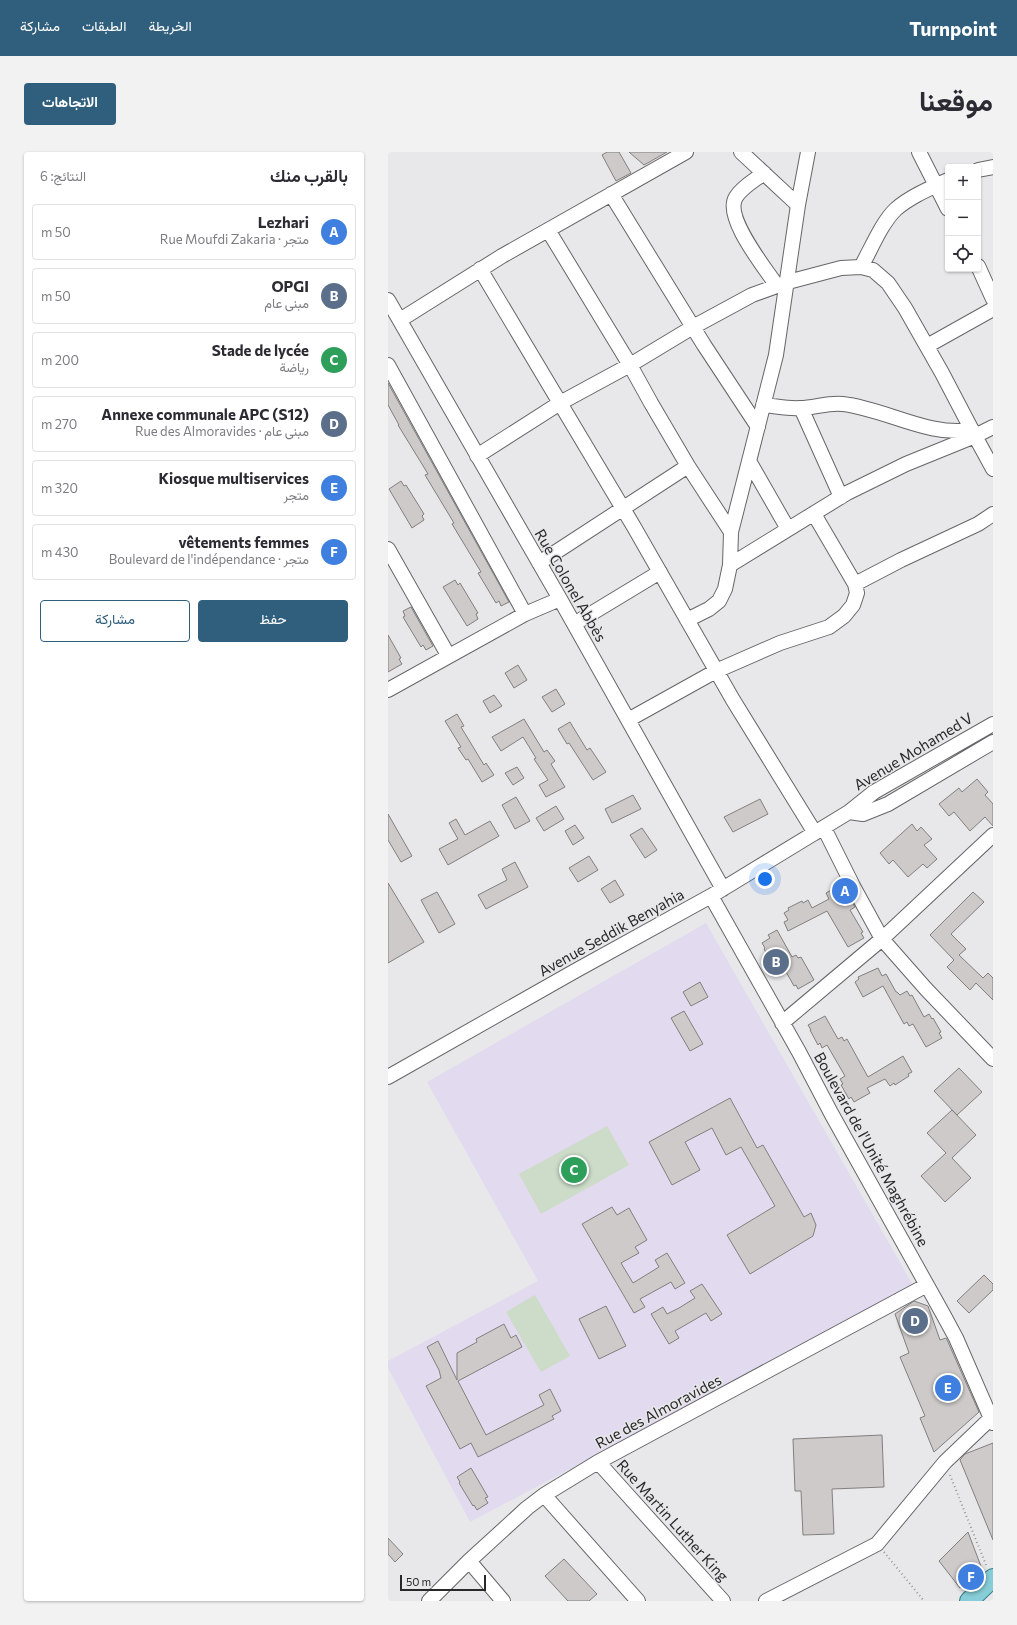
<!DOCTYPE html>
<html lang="ar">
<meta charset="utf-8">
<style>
body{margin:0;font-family:Commissioner,Vazirmatn,sans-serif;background:#f2f2f3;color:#2b2b33;direction:rtl}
.controls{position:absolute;right:12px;top:12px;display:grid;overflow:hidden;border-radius:4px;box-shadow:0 1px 3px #0004}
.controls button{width:36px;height:36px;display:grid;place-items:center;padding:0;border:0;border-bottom:1px solid #e1e1e2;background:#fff;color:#2b2b33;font:20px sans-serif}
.scale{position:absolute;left:12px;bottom:10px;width:86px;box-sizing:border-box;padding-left:4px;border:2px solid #282829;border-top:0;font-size:11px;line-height:14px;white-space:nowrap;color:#282829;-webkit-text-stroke:3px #e8e8eb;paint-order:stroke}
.you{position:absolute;left:377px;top:727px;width:14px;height:14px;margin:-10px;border:3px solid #fff;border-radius:50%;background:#1a73e8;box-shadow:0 0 0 6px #1a73e833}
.badge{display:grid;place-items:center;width:26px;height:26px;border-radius:50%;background:#305f7e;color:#fff;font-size:13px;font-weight:700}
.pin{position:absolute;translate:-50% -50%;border:2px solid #fff;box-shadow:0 1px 4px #0006}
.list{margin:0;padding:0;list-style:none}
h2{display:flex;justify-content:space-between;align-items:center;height:52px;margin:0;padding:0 16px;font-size:17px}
h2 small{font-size:13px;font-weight:400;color:#7c7c81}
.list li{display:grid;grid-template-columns:26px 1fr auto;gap:12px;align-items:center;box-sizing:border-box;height:56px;margin:0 8px 8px;padding:0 8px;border:1px solid #e1e1e2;border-radius:4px}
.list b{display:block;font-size:15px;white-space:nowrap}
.list p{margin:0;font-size:13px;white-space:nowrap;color:#7c7c81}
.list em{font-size:13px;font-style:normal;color:#7c7c81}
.actions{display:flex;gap:8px;padding:12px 16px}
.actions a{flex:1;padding:9px 0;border:1px solid #305f7e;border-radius:4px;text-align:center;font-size:14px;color:#305f7e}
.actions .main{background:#305f7e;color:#fff}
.icon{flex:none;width:22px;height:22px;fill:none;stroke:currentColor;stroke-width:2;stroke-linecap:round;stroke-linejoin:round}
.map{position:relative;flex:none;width:605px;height:1449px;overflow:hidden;direction:ltr;border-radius:4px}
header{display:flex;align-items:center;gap:24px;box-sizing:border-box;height:56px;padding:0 20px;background:#305f7e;color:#fff}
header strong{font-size:19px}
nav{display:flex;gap:22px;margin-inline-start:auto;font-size:14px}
.intro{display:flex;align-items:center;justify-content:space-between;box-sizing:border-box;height:96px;padding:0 24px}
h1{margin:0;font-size:28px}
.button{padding:10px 18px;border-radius:4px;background:#305f7e;color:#fff;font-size:14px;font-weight:700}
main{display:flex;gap:24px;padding:0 24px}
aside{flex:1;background:#fff;border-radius:4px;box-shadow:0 1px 3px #0004}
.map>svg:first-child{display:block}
.education{fill:#e2daef}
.green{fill:#ccdcc8}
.building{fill:#cecac9;stroke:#827f7e}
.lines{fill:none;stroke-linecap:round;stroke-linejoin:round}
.minor-casing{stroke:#666669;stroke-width:16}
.major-casing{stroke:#307d89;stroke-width:20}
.path{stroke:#98989a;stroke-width:2;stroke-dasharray:1 3;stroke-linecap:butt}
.minor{stroke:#fff;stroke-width:14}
.major{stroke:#86cdd7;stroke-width:18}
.labels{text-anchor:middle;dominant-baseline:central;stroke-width:3;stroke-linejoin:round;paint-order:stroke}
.street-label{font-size:15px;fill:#282829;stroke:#e8e8eb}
</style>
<header>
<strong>Turnpoint</strong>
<nav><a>الخريطة</a><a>الطبقات</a><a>مشاركة</a></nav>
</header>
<div class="intro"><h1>موقعنا</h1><a class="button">الاتجاهات</a></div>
<main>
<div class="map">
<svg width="605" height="1449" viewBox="0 0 605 1449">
<rect width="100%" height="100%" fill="#e8e8eb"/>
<path class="education" d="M318 771 526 1135 82 1370 0 1216V1209L150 1129 39 930Z"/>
<path class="green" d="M219 974 241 1013 153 1062 131 1022Z
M147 1143 182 1204 153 1220 118 1160Z"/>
<path class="building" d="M219 0H231L243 21 228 29 214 3Z
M241 0H279L256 13Z
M0 231 121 450 113 454 111 449 108 451 90 421 93 420 64 372 66 371 37 323 40 322 10 273H11L0 253Z
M13 329 16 334 18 333 36 362 34 364 36 368 24 376 1 337Z
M67 428 70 433 72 431 90 461 88 462 90 467 79 474 55 435Z
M23 455 45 494 38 498 35 493 33 495 15 465 17 464 15 459Z
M0 483 13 506 11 507 14 512 0 520Z
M130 513 139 528 126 536 117 521Z
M168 537 177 552 164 560 154 545Z
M106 543 114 554 102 561 95 549Z
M69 562 76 574 73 575 96 613 98 611 106 623 94 630 80 607 78 608 70 596 73 595 57 569Z
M136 567 156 600 159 598 167 609 163 612 177 635 158 645 151 633 160 628 146 607 148 606 135 585 113 599 104 585Z
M182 570 199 598 202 596 218 620 205 628 181 591 179 592 170 577Z
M129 615 136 626 125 633 117 621Z
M589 627 600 640 597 643 605 652V674L597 665 582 679 566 660 561 664 551 652 571 636 574 640Z
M245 643 253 657 224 671 217 657Z
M128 645 142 669 127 677 114 653Z
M372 647 380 662 345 680 336 665Z
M168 654 176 667 156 679 148 666Z
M0 662 24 704 13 710 0 688Z
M68 667 77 683 102 669 111 684 60 713 51 697 70 687 61 671Z
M524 672 529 679 533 675 544 687 536 693 549 707 539 716 535 712 520 725 505 708 501 712 492 701Z
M187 673 196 686 185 693 177 679Z
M254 676 269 698 257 706 242 683Z
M201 704 210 718 190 730 181 716Z
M127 710 140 735 98 757 90 743 119 728 114 717Z
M227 728 236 743 222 751 213 737Z
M0 731 36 790 0 811Z
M454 732 467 755 462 758 475 780 473 781 476 786 460 795 439 759 400 779 396 770 400 768 396 761 401 758 400 756 414 749 415 751 420 748 424 756 441 747 438 741Z
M49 740 67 772 51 781 33 748Z
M585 740 596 750 563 782 578 797 571 803 595 826 600 821 605 826V848L588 831 582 838 559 815 566 808 542 783Z
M389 778 404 805 408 803 410 806 413 805 426 828 410 837 408 833 406 834 393 811 388 814 386 809 384 811 376 797 377 796 374 791 382 786 380 783Z
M490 816 494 824 498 822 508 840H509L512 843 519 839 522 844 524 843 536 865 541 862 544 867 545 866 553 880 551 881 554 886 538 895 525 872 521 874 519 870 516 872 495 834 475 845 467 830 471 827 470 825Z
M312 830 320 845 303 854 295 840Z
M296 859 315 892 302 899 283 866Z
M437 864 450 887 454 885 456 889 459 887 480 925 515 904 524 920 520 922 521 924 507 933 506 931 502 934 497 927 479 936 482 941 466 950 463 945 461 947 453 933 455 932 452 927 457 924 439 893 434 896 432 891 430 893 422 878H423L420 873Z
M571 916 594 940 569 963 546 939Z
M342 946 369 996 375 993 416 1065 423 1061 428 1073 425 1084 362 1122 339 1083 387 1054 353 995 338 1003 324 976 297 990 312 1018 284 1033 261 990Z
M564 958 588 983 564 1006 583 1026 557 1050 533 1024 558 1001 539 981Z
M224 1055 229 1063 241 1056 259 1088 247 1095 251 1101 233 1111 245 1131 271 1115 267 1108 279 1101 297 1131 287 1137 283 1130 252 1147 257 1155 246 1161 194 1072Z
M596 1123 605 1132V1138L581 1161 569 1149Z
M314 1132 334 1162 323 1169 318 1161 287 1179 291 1186 281 1192 263 1162 275 1155 279 1162 291 1156 307 1146 302 1139Z
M526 1149 540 1154 552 1188 558 1186 560 1190 591 1260 546 1300 532 1266 537 1264 512 1205 521 1201 507 1162Z
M218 1154 238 1194 211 1207 191 1167Z
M116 1172 123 1186 128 1183 134 1195 70 1229 98 1283 156 1253 151 1243 162 1237 173 1259 164 1264 166 1267 90 1305 83 1291 72 1297 38 1234 53 1226 51 1218 39 1195 50 1189 69 1228V1201L89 1190 88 1187Z
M494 1283 496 1335 444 1337 446 1382 415 1383 413 1339H407L405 1287Z
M605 1291V1388L572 1308 577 1302Z
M83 1316 100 1345 97 1346 100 1351 89 1358 86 1353 85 1354 71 1331 72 1330 69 1325Z
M580 1380 594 1417 572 1436 551 1409Z
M0 1386 15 1402 7 1410 0 1402Z
M176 1407 209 1442 201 1449H180L157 1424Z"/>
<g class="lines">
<g class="minor-casing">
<path id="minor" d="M353 0 410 53
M531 0 560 57
M590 18 605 15
M376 21C367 28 354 35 348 45 335 65 378 117 389 134
M223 42 316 193 370 275
M160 78 242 213 263 251 300 314 343 380 342 413 337 437 331 449 321 457 299 468
M590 114 605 147
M473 115C483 97 494 70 508 57 523 44 543 36 560 28
M92 117 246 375 345 548 427 681
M0 148 172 447 335 737
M12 168 114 104 298 0
M539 194 605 157
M0 213 137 462
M375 253C388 254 400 257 412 256 426 256 441 250 455 252 498 257 540 285 584 278
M413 256 453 345
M605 275 587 284 605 317
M89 304 172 251 242 213 305 175 364 143 400 130 453 116 473 115 485 118 500 131 517 156 554 221 587 284 518 312 459 341 342 413
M361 309 400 377
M343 380 388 203 410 53 420 0
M0 397 60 503
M151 411 300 314
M467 432 513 408 590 372 605 362
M186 472 272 420
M0 538 137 462 172 447
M240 568 328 519 392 491 441 475 456 464 465 453 469 441 467 432 426 362
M461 660 475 662 500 652 605 590
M436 676 465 734 494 787 538 837 605 907
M323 744 411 900 443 961 555 1162 568 1186 605 1271
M394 871 494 787 605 683
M0 925 187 819 323 744 461 660 486 640 605 572
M210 1310 335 1449
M156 1343 250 1449
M81 1409 115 1449
M41 1449 81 1409 139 1356 156 1343 210 1310 539 1133
M378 1449 489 1392 557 1310 603 1266"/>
</g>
<g class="major-casing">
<path id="major" d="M581 1449 605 1426"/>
</g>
<path class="path" d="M562 1323 598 1413
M496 1400 536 1449"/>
<use href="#minor" class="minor"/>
<use href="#major" class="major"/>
</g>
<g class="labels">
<g class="street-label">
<text transform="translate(183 433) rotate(60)">Rue Colonel Abbès</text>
<text transform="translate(525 599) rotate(-31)">Avenue Mohamed V</text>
<text transform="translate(223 780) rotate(-29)">Avenue Seddik Benyahia</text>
<text transform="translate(484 997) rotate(61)">Boulevard de l'Unité Maghrébine</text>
<text transform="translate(270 1259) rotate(-28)">Rue des Almoravides</text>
<text transform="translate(285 1368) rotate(48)">Rue Martin Luther King</text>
</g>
</g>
</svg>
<div class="controls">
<button>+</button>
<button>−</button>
<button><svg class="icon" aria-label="locate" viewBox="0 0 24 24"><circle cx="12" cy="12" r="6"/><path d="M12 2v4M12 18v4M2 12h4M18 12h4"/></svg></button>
</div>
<div class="scale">50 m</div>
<div class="you"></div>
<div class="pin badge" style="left:457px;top:739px;background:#3f7fe0">A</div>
<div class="pin badge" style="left:388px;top:810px;background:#5c6f8a">B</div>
<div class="pin badge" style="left:186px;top:1018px;background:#2e9e5b">C</div>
<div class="pin badge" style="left:527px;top:1169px;background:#5c6f8a">D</div>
<div class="pin badge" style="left:560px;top:1236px;background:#3f7fe0">E</div>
<div class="pin badge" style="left:583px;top:1425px;background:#3f7fe0">F</div>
</div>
<aside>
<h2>بالقرب منك<small>النتائج: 6</small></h2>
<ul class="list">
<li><span class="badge" style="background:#3f7fe0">A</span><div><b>Lezhari</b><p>متجر · Rue Moufdi Zakaria</p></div><em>50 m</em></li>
<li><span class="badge" style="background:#5c6f8a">B</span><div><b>OPGI</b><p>مبنى عام</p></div><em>50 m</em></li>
<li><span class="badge" style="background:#2e9e5b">C</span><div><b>Stade de lycée</b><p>رياضة</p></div><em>200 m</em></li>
<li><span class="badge" style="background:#5c6f8a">D</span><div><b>Annexe communale APC (S12)</b><p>مبنى عام · Rue des Almoravides</p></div><em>270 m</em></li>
<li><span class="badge" style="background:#3f7fe0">E</span><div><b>Kiosque multiservices</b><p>متجر</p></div><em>320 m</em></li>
<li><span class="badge" style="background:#3f7fe0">F</span><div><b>vêtements femmes</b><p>متجر · Boulevard de l'indépendance</p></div><em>430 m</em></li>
</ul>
<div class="actions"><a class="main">حفظ</a><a>مشاركة</a></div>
</aside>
</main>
